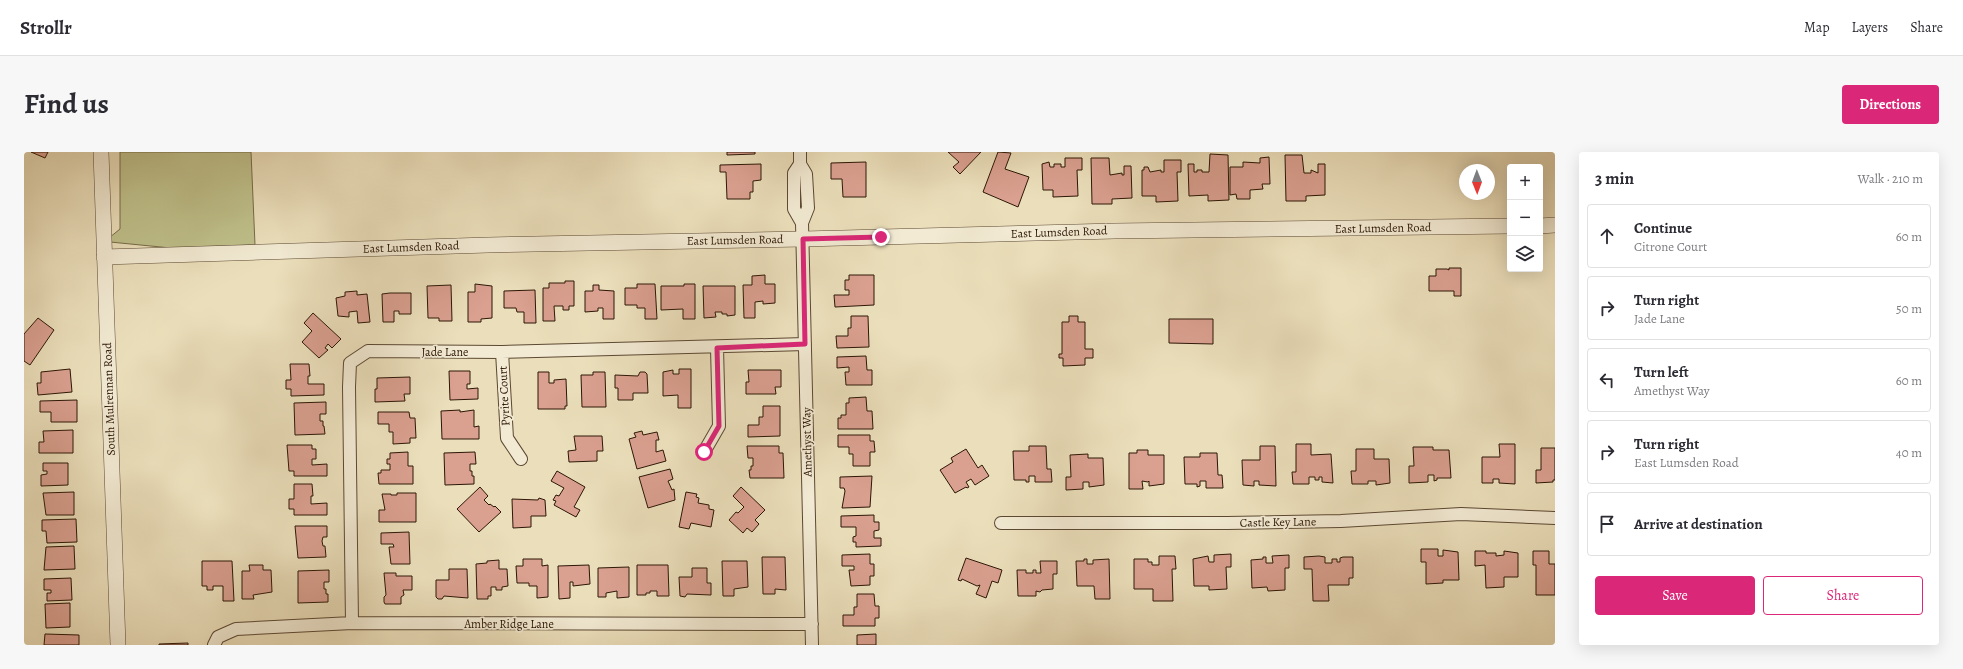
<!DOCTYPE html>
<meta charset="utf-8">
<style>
body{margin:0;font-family:Alegreya,serif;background:#f7f7f7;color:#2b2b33}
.controls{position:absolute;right:12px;top:12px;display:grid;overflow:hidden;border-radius:4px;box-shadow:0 4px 16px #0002}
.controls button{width:36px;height:36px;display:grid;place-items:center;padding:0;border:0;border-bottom:1px solid #e1e1e2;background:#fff;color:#2b2b33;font:20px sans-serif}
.compass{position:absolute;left:1435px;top:12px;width:36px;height:36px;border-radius:50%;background:#fff;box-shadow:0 4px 16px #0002;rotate:179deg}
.stop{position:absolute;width:12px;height:12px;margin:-9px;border:3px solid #db2777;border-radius:50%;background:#fff}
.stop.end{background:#db2777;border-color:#fff;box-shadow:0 1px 4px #0008}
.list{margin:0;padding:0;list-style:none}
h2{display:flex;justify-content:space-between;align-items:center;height:52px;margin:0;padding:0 16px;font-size:17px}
h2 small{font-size:13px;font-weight:400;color:#7c7c81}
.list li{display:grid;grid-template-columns:26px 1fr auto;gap:12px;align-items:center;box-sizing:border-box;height:64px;margin:0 8px 8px;padding:0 8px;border:1px solid #e1e1e2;border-radius:4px}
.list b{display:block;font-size:15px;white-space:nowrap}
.list p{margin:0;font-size:13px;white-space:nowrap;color:#7c7c81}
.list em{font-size:13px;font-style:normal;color:#7c7c81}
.actions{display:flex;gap:8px;padding:12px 16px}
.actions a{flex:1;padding:9px 0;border:1px solid #db2777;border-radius:4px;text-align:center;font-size:14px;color:#db2777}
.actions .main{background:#db2777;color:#fff}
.icon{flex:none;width:22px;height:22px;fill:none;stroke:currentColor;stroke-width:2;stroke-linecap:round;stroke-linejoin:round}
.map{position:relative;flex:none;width:1531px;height:493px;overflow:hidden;border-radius:4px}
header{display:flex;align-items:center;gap:24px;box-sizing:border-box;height:56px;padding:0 20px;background:#fff;border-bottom:1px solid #e1e1e2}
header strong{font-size:19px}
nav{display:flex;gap:22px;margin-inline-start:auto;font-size:14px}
.intro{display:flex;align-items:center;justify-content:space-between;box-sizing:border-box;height:96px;padding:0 24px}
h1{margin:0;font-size:28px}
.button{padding:10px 18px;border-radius:4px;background:#db2777;color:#fff;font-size:14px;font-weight:700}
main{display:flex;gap:24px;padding:0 24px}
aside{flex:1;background:#fff;border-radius:4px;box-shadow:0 4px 16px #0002}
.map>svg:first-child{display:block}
.green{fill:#bfc08b;stroke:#766b48}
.building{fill:#daa090;stroke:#2c1606}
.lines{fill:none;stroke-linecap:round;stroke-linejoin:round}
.minor-casing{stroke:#5c4833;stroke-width:14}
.tertiary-casing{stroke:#5c4833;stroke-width:16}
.minor{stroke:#f2ead3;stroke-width:12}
.tertiary{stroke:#f2ead3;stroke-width:15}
.route{stroke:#db2777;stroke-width:5}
.labels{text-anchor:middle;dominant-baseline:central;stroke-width:3.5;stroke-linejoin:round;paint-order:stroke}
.street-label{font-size:12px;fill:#2c1606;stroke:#f2ead3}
</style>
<header>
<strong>Strollr</strong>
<nav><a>Map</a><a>Layers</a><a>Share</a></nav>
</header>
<div class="intro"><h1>Find us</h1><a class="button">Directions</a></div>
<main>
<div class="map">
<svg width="1531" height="493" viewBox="0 0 1531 493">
<rect width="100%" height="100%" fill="#ebdfbb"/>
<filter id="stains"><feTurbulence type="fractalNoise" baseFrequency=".005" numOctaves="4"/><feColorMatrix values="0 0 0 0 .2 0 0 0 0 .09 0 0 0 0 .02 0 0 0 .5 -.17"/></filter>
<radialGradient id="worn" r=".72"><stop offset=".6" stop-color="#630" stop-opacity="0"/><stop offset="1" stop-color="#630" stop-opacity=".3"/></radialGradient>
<path class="green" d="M96 0H227L231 93 147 96 86 90 85 86 96 77Z"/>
<path class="building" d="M7 0H24L21 6Z
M703 0H731V2L703 3Z
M924 0H957L936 22 929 15 935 10Z
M974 0 987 1 981 17 1005 25 994 55 959 40Z
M1186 2 1204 3 1205 48 1184 49V43L1165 44 1164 12H1170V20H1173V18H1178V20H1185Z
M1261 3H1278L1280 21H1287V18L1294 21V12H1301V43L1282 44V49H1262Z
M1245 5 1246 32H1238L1239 37 1226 38V47H1213L1212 42 1206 43V15H1219V10L1236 11V6Z
M1041 6H1058V18H1053L1054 44 1029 45V38H1019L1018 12 1025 10 1026 15H1030V12H1037V15H1041Z
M1067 6H1085L1086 23 1098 21V23H1100V14H1107L1108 46 1088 47V52H1068Z
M1140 8H1157V20H1153L1154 49 1132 50V44H1118V18H1120V15H1124L1126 20 1137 18V20H1140Z
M842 10V45H819L818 27H807V11Z
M737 12V28L729 29V40H726V47H703L702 20H696V13Z
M1425 116H1437V144H1430V139H1405V124H1412V117H1423L1425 118Z
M741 123V132H751V151L739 152V149L731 150V166H720L719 133H728V124Z
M825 123H850V153L811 155 810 143H825V138H821V128H825Z
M541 129H550V154H545V158H539V154H530L531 169H519V136H525V131H541Z
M451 132 468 134V166L457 167V170H444V140H451Z
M613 132H631L633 167H621V156H613V153H601V136H613Z
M660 132H671V167H659V157L637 158V134H660Z
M427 133 428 169H415V166H404L403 134Z
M569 133H575V138L590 139V167H579V156H574V159L561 160V139H569Z
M679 134H711V163L703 164V162H698V160H691L692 165 680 166Z
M511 138 512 171H500V160H493L492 156H480V139Z
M333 139V143L343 142 346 170 334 171 333 159 325 160V165L314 164 312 146 321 144V140Z
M366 141H387V162H375V159H370V170H359L358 142Z
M289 161 317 187 308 196 304 192 301 196 304 198 295 206 278 190 288 179 280 171Z
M827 164H844L845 195 813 196 812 184H824V176H827Z
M1045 164H1054V170H1061V197H1069V206H1061V213L1039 214V206H1035V202H1038V170H1045Z
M14 166 30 178 6 213 0 209V182Z
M1145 167H1189V192L1145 191Z
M842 204 843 218H848V233H822L821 220H825V215L813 216V205Z
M266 212H285L286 224H284V232H300V243L267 244V237H262V228H267Z
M46 217 48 240 14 243 13 231H17V220Z
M655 217H667V256H654V243L639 244V220L649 218V222H655Z
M724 218H757V235H751L752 242H722V230H725Z
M425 219H446V232H443V237L454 236V247L426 248Z
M514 220H525V231H530V228L542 227 543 254H541V257H514Z
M569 220H581L582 255H558L557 223H569Z
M616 220H621L623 222 624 241H609V248H594V236H591V223L614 224Z
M386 225V242H380L381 249 351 250V237H353V226Z
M842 245 843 259H848L849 277H814V266H817V263H822V251H825V246Z
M53 248V270H27V260H16V249Z
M302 250V262H296V269H299V274H300L301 282 271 283 270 251Z
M739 254H756V284L724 285V273H735V265H739Z
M436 258V260L450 258V275L455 274V287H418L417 259Z
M354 260H385L386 266H391L392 286H386V291L369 292V280H365V272H354Z
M49 278V301H15V290H20L19 279Z
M618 279 619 283 633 280 635 288H632V300L639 298 642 309 613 317 605 287 612 285 610 281Z
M814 283H846V289H850L851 300H846V314H829V302H825V295H814Z
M550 284H578L579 299H573V309L545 310 544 299 552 298Z
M1272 292H1287V303L1307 302 1309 331 1298 330V325H1295V328H1291V325H1285V332H1269L1268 320H1272Z
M1475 292H1491V332L1475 331V327H1469V331H1458V305H1476Z
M263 293H288V297H292V307H288V313L303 312V324H270V319H265Z
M723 294H755V301H759L760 326H726L725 318H727V314H729V306H724Z
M1005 294H1022L1023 317H1027L1028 330H1011V324H1005V330H1002V328H990L989 299H1005Z
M1236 294H1251L1252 334 1235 333V329H1230V334L1219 333 1218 308H1236Z
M1389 295H1409V298H1425L1427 326H1413V328L1410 329V323H1404V330L1385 331V314H1390Z
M1517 296H1531V328H1529V330L1512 331V318H1517Z
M942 297 954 316 958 313 965 324 951 333 947 327 942 330 945 335 943 336 942 335 931 341 916 318 929 310 927 306Z
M1332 297H1350V307H1365L1366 331 1352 333V329H1344V332H1328L1327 319H1332Z
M1113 298H1124V303H1140V332L1125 334V329L1124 330 1118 329 1119 337H1105V301H1113Z
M384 300V314H389V332H355L354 321H357V318H366V312H363V307H366V301Z
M451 300 452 312H446V319H448V324H450V332L421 333 420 301Z
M1176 301H1193L1194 323H1198L1199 336H1182V329H1176V334L1173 335V332H1161L1160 305H1176Z
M1064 302V306H1079L1080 333 1065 335V330H1059V337L1042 338V325H1047L1046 303Z
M19 311H44V333L17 334V323L23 322V319H19Z
M646 317 649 327 644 329 648 338 650 337 651 348 624 356 615 325Z
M533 319 561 335 550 355 556 358 552 365 530 353 532 349 529 348 532 343 535 344 540 336 527 329Z
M848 324 846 355 818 356 821 339 820 336H816V325Z
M270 332H288L289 344H287V352L303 351V363H270V357H265V347H270Z
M456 335 464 344 460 348 465 353 466 352 470 355 471 354 477 360 455 380 433 357Z
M717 335 741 358 731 368 735 372 728 380 723 376 719 381 705 368 712 360 714 361 720 355 709 344Z
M50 340V363H22L19 341Z
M662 340 673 342 672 345 675 346 674 351 685 353V357L690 358 687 375 667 371 665 377 655 375Z
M373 341H392V370H355V358H361L358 342H367V343H373Z
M515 346 521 348 522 364H507V375L489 376 488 347 514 348Z
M850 363V370H855V378L850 379V386H857V394L832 395V390H829V385L832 384V375H817V364Z
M52 367 53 390 23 391 22 379H18V368Z
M271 374H303V385H299L298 389 299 394H301L302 405 274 406Z
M385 380 386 412H367L365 395H370L369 392H357V381Z
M50 394 51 417 20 418 22 395Z
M1397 397H1414V404H1419V398L1434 400 1435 428H1419V431L1402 432V410H1397Z
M1451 399H1462V401H1472V404L1480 403V399L1494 401V425H1480V435L1462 436 1461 413 1451 414Z
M1509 399H1525V412H1531V443H1512V413H1509Z
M846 402V412H850V424H846V433L827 434 825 418H830V414H818V403Z
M1207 402V415H1202L1203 437 1185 438V434H1170L1169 407 1184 404 1185 410H1190V403Z
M1265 403V416H1261V438L1244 439 1243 435 1228 436 1227 408 1239 407V405H1242V411H1249L1248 404Z
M1135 404H1151L1152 417H1148L1149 449H1129V437H1110V407H1124V410H1128V413H1135Z
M1295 404 1301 405V411H1308V407H1313V410H1316V406L1319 405H1329V426H1325V433H1304L1305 449H1289L1288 417H1280V405Z
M738 405H761L762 438 751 437V442H739Z
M942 406 978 418 974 431 968 429 962 446 952 442 956 433 953 434 938 427 937 429 934 428Z
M499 407H518V414L524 413V445L513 446V434H505V431H493L492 414H499Z
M1060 407H1063V412H1069V408L1085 407 1086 447H1071L1070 434H1053L1052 409H1060Z
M475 408V417H483L484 434 478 435V438H472V435H467V444H464V447H453L452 412 463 411V409Z
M178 409H208L210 449H199V434H189V438H183V434H178Z
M698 409H723L724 435 710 437V444H699Z
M1016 409H1033V422H1029V437L1018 438 1016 440 1012 439V444H994L993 418H1002V421H1009V418H1012V421H1017Z
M225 413H239V418H247L248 440 229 443 230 447H218V419H226Z
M565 413 566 432 549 434V430H546V446L535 447 534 414Z
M613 413H644L645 444H633V439H626V441H622V443H613Z
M605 415V445L593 446V439L582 441V445H574V416Z
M668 416H683V431H687V443L663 442 661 445 656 444 655 425H668Z
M425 417H443L444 446 420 444 418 447H414L412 445V428H425Z
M305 418V430H300V437H302V442H304V450L274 451V419Z
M360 421H372V424H388V438H379L380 443 377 445V452H361L360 450V445L362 443Z
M47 426 48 448 23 449V441H27V438H20V427Z
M833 442H850L851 454H855V466H851V474H819V463H830V455H833Z
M46 451V475L22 476 21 452Z
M21 482 55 483V493H20Z
M852 482V493H833V483Z
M164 491V493H135V492Z"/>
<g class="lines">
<g class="minor-casing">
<path id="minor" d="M776 0V12
M778 71 770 57V21L776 12 782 22 784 56 778 71 788 493
M478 200 483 286 497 307
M680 300 695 274 693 196
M977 371H1203L1317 369 1437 362 1531 366
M328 471 325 235 326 211 344 199 478 200 781 192
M190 493 194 485 212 477 328 471 788 472"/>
</g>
<g class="tertiary-casing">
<path id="tertiary" d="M77 0 94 493
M1516 74 1531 73
M80 105 464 93 779 87 1091 79 1486 74"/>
</g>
<use href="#minor" class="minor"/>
<use href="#tertiary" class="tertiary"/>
</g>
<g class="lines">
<path class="route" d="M680 300 695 274 693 196 781 192 779 87 857 85"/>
</g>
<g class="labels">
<g class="street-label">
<text transform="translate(1359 76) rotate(-1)">East Lumsden Road</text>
<text transform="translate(1035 80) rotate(-2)">East Lumsden Road</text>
<text transform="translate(711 88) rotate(-1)">East Lumsden Road</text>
<text transform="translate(387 95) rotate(-2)">East Lumsden Road</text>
<text x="421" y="200">Jade Lane</text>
<text transform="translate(480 244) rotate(-93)">Pyrite Court</text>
<text transform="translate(85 247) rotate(-92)">South Mulrennan Road</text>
<text transform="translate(783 290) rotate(-91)">Amethyst Way</text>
<text transform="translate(1254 370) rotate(-1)">Castle Key Lane</text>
<text x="485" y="472">Amber Ridge Lane</text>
</g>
</g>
<rect width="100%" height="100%" filter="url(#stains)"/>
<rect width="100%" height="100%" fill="url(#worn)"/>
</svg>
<div class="controls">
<button>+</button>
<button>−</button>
<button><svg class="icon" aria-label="layers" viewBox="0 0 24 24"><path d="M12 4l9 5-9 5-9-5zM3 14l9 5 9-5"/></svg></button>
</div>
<svg class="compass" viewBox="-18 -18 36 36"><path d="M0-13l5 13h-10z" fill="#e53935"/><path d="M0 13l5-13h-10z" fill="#7c7c81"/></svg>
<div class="stop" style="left:680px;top:300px"></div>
<div class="stop end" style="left:857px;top:85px"></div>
</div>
<aside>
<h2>3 min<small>Walk · 210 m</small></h2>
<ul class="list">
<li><svg class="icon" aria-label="ahead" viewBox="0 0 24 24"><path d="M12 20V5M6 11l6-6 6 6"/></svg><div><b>Continue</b><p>Citrone Court</p></div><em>60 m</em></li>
<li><svg class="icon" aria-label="right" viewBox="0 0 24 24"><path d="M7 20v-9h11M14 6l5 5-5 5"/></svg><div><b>Turn right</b><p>Jade Lane</p></div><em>50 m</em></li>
<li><svg class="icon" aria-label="left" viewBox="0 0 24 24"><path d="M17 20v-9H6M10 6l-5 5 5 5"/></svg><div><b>Turn left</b><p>Amethyst Way</p></div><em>60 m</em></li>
<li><svg class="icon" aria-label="right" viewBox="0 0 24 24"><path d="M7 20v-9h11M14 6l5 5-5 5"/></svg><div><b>Turn right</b><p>East Lumsden Road</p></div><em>40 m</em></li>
<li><svg class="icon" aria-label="arrive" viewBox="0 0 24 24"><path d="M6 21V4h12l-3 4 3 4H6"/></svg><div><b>Arrive at destination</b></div></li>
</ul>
<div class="actions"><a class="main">Save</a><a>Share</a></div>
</aside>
</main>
